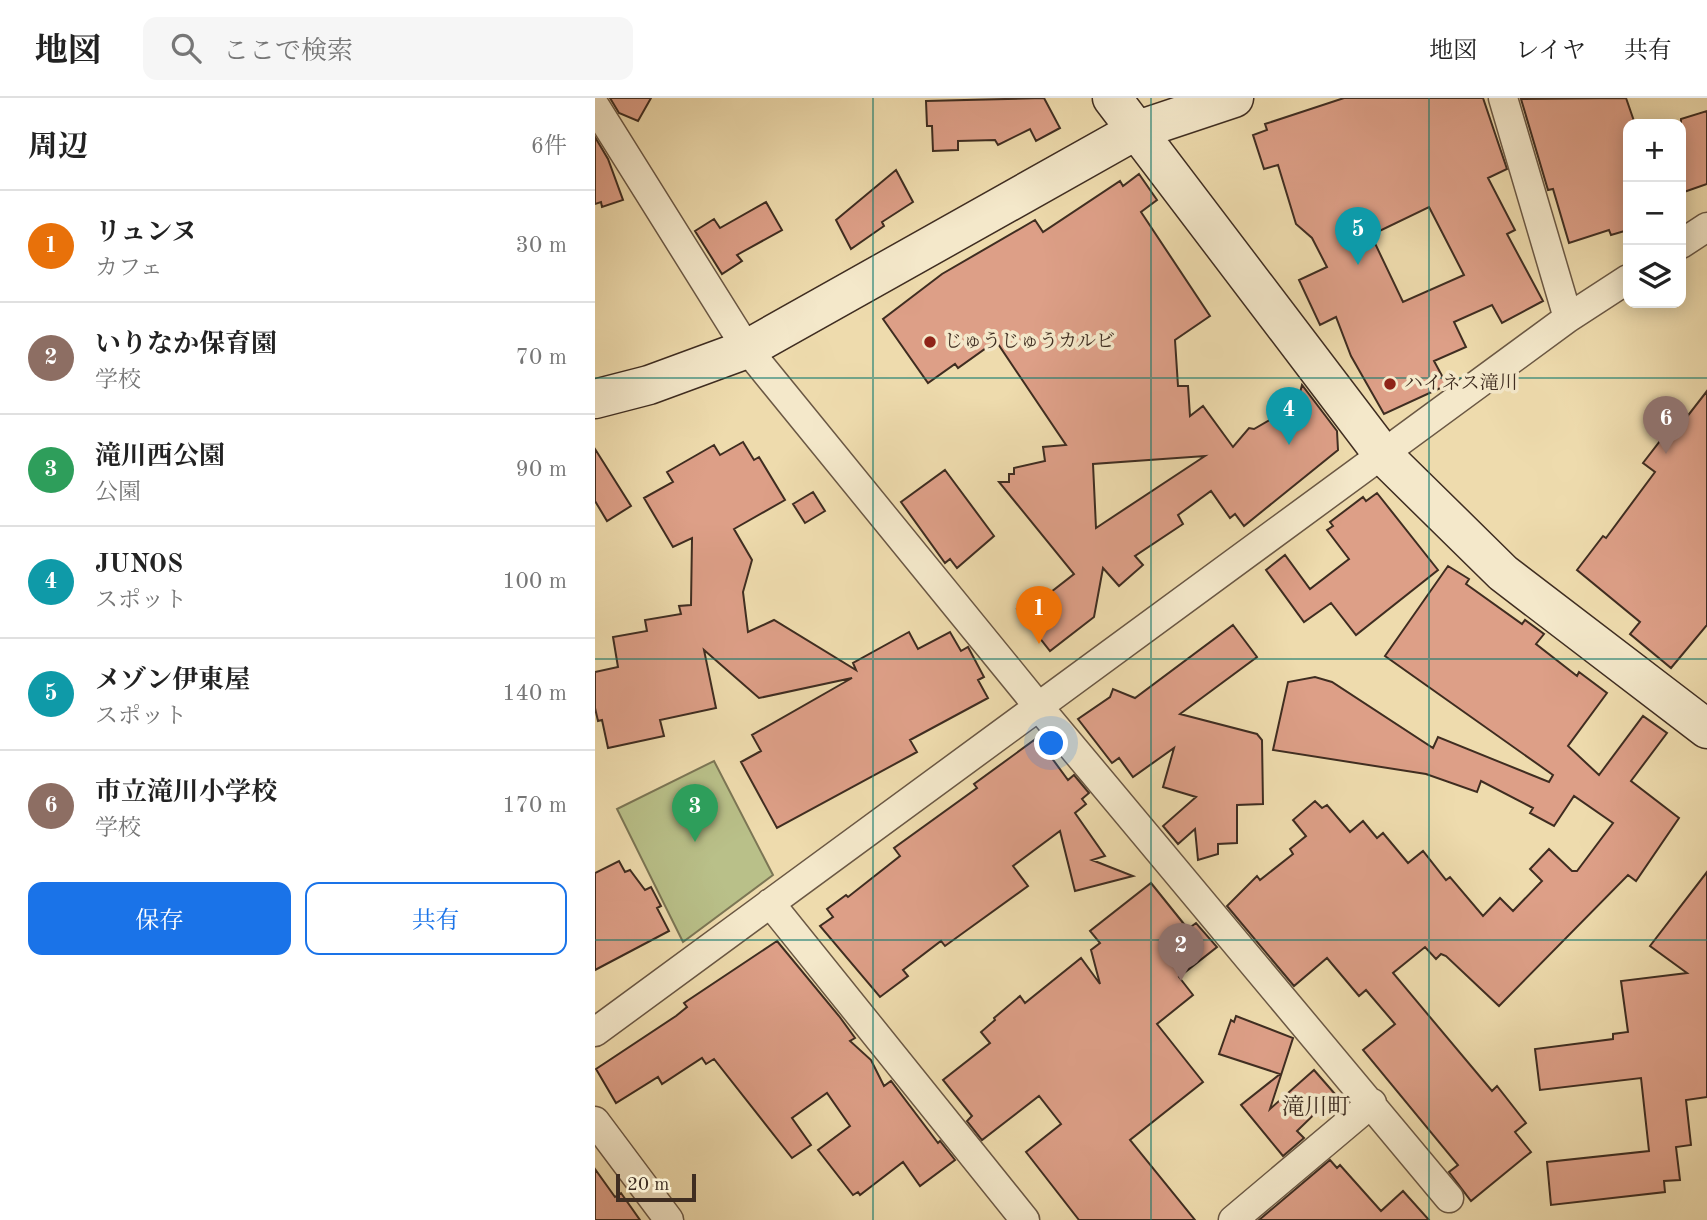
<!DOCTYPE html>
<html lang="ja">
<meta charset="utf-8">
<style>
body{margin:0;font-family:"Old Standard TT","Noto Serif JP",serif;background:#f6f6f6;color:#222}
.controls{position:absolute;right:21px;top:21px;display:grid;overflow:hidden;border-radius:14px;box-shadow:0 4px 18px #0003}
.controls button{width:63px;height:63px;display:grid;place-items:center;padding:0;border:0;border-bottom:2px solid #e0e0e0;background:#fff;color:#222;font:35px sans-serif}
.scale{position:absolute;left:21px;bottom:18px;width:80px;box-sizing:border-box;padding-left:7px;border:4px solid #3f2d21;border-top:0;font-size:19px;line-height:24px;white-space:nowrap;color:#3f2d21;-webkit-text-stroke:5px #f4e8ca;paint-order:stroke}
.you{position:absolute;left:457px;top:646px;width:24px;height:24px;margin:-18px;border:5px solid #fff;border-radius:50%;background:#1a73e8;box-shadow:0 0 0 10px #1a73e833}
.badge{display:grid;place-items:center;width:46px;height:46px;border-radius:50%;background:#1a73e8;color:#fff;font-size:23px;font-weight:700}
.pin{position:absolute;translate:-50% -58px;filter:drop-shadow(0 2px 4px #0008)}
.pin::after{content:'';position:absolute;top:37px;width:24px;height:21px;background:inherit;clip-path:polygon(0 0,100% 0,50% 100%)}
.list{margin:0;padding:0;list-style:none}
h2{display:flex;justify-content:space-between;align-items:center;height:91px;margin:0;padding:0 28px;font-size:30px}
h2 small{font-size:23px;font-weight:400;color:#767676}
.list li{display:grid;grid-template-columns:46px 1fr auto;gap:21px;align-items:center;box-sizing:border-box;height:112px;padding:0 28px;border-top:2px solid #e0e0e0}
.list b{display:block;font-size:26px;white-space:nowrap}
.list p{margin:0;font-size:23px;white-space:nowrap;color:#767676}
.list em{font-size:23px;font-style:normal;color:#767676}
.actions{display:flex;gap:14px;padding:21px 28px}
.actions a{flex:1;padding:16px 0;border:2px solid #1a73e8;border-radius:14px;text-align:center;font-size:24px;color:#1a73e8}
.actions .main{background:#1a73e8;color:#fff}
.icon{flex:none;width:38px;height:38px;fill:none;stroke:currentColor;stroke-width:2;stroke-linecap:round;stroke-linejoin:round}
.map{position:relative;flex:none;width:1112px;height:1122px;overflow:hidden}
header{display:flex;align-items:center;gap:42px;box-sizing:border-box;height:98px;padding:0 35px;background:#fff;border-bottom:2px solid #e0e0e0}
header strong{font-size:33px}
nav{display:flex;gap:38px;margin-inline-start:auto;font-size:24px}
.search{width:490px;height:63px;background:#f6f6f6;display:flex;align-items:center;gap:18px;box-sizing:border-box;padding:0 24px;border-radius:14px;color:#767676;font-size:26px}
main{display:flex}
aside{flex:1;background:#fff}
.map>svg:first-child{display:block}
.green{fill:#b9c089;stroke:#7c7655;stroke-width:2}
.building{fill:#dd9f87;stroke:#3f2d21;stroke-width:2;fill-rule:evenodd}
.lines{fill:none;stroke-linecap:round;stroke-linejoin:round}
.street-casing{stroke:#6b5844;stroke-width:31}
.secondary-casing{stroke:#3f2d21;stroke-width:41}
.street{stroke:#f4e8ca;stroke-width:28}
.secondary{stroke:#f4e8ca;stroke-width:38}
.grid{fill:none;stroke:#0f766e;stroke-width:2;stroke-opacity:0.55}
.poi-dot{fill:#8f2418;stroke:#f4e8ca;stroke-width:2.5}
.labels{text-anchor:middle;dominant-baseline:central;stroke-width:7;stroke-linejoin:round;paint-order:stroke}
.poi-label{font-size:19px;fill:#3f2d21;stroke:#f4e8ca;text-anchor:start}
.quarter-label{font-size:23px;fill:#3f2d21;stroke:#f4e8ca}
</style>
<header>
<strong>地図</strong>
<div class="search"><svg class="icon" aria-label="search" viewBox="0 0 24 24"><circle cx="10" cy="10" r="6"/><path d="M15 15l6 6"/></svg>ここで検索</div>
<nav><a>地図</a><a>レイヤ</a><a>共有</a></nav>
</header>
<main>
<aside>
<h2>周辺<small>6件</small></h2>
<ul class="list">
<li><span class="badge" style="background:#e8710a">1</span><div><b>リュンヌ</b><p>カフェ</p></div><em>30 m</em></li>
<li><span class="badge" style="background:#8d6e63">2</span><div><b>いりなか保育園</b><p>学校</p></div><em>70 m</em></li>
<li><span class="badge" style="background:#2e9e5b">3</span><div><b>滝川西公園</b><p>公園</p></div><em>90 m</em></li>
<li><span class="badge" style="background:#0f9aa8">4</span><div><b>JUNOS</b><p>スポット</p></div><em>100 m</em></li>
<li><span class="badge" style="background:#0f9aa8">5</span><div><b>メゾン伊東屋</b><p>スポット</p></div><em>140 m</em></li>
<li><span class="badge" style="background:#8d6e63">6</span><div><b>市立滝川小学校</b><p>学校</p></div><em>170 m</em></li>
</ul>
<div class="actions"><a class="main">保存</a><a>共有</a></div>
</aside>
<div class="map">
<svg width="1112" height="1122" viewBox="0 0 1112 1122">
<rect width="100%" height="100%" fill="#eedbad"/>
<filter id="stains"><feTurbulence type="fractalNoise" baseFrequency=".00286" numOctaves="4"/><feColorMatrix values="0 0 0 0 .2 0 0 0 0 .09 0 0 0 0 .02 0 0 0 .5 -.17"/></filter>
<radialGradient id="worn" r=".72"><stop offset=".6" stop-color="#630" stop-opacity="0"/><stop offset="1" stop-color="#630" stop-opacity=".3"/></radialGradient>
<path class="green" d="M119 663 178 777 88 844 22 711Z"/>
<path class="building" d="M15 0H56L43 23 24 15Z
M449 0 465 30 441 43 435 31 403 47 400 42 363 43V52L338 53 337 28H332L331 3Z
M749 0H888L912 71 893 80 920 132 912 136 948 203 907 225 897 207 859 224 871 249 839 263 852 287 789 316 756 258 741 219 725 227 704 182 732 169 717 140 701 126 683 67 669 71 658 37 672 32 670 26ZM834 109 869 177 808 204 776 137Z
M1031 0 1040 26H1033V132L1016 137 1014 132 974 145 958 91 953 92 926 1Z
M1112 13V86L1086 95V21Z
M0 39 13 61 28 102 7 109 6 104 0 106Z
M301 72 318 104 287 124 289 128 256 151 241 122Z
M544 76 562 102 546 114 615 218 580 242 583 288H593L595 318 608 308 638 349 654 330 659 331 702 306 707 287 742 333 743 352 649 428 640 416 635 420 616 393 583 417 588 426 540 458 548 467 524 488 508 470 499 519 455 553 422 511 443 495 447 501 479 476 404 384H414V376H419V370L450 363 448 349 471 347 401 243 363 270 360 266 333 285 288 221 347 176 440 122 448 134 525 83 528 88ZM610 358 501 430 498 366Z
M171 104 187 132 142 157 147 163 127 176 100 133 119 121 125 130Z
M1112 293V527L1076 570 1035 536 1045 524 982 472 1008 438 1011 440 1060 374 1048 365 1072 334 1077 338Z
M148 344 159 362 164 359 190 402 139 431 157 462 148 494 153 534 179 522 261 572 258 565 314 534 323 551 355 534 366 553 373 549 389 579 383 582 393 600 315 642 322 654 182 730 146 664 166 653 157 637 257 580 164 600 109 552 121 610 65 622 69 638 13 650 7 622 3 623 0 610V574L23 569 18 539 52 533 50 522 86 516 84 508 96 507 97 440 78 449 49 400 78 384 72 374 119 347 125 357Z
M0 351 36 408 12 423 0 403Z
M350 372 399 438 362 470 355 461 350 465 306 404Z
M218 394 230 413 210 425 198 406Z
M782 395 843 472 761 537 736 505 709 524 671 472 690 457 715 491 754 461 732 432 738 428 735 424 768 399 771 403Z
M853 468 874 481 871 486 927 526 930 522 949 536 941 546 982 578 984 574 1012 595 973 648 1004 677 1048 618 1072 635 1036 683 1084 720 1041 783 1033 777 904 908 851 858 846 856 841 861 830 849 798 875 897 993 902 988 931 1025 920 1034 936 1054 876 1103 854 1074 863 1067 768 952 800 926 771 892 764 898 732 860 699 888 632 808 662 778 665 782 698 756 695 751 711 738 698 722 720 703 727 710 732 707 755 734 768 723 782 740 788 735 813 765 828 753 851 782 855 779 888 818 905 800 918 813 947 783 935 771 954 751 977 773H982L1018 725 979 698 959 728 935 715 938 710 886 683 882 694 831 676 678 652 693 584 720 579 737 584 838 650 843 639 954 684 958 677 790 558Z
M638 527 662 559 585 616 662 636 667 642 668 706 642 707V745L623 746V756L603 762 600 731 583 746 568 728 601 699 568 689 579 650 538 679 524 660 517 665 483 621 515 599 518 591 540 600Z
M442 640 473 682 479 677 494 695 487 701 491 706 480 715 510 758 497 762 538 778 480 793 465 733 418 768 433 788 350 848 346 843 308 872 313 878 285 899 225 828 238 819 232 811 251 797 253 799 305 758 299 750 382 690 379 686Z
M24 763 30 774 35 772 50 792 56 789 66 808 62 810 74 833 0 872V775Z
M1112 774V999L1091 1002 1096 1047 1081 1049 1085 1082 1069 1083 1070 1094 956 1107 952 1064 1054 1053 1046 980 945 992 940 951 1018 941V936L1033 934 1026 883 1092 875 1055 848Z
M556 785 593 831 601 825 622 849 584 879 598 897 562 926 608 984 535 1042 600 1122H484L431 1054 466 1026 444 998 387 1042 372 1023 377 1018 348 982 395 945 386 934 400 922 399 920 425 898 430 905 486 860 505 886 496 852 505 845 495 833Z
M182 843 244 918 260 940 255 943 276 962 289 988 296 983 343 1045 345 1043 360 1062 325 1088 308 1064 265 1097 263 1094 258 1097 223 1052 255 1028 232 995 197 1020 216 1047 197 1060 119 961 111 966 107 960 67 986 63 979 21 1005 1 971 81 918 92 909 89 905Z
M641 918 698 940 675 1011 719 972 740 996 702 1033 709 1040 688 1058 646 1007 685 976 624 956 636 922 639 924Z
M735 1062 742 1070 745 1067 786 1113 808 1093 834 1122H664Z
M0 1071 20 1099 26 1095 45 1122H0Z"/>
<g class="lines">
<g class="street-casing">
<path id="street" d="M908 0 973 220
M0 8 152 251 443 608 854 1100
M1086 146 1112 129
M175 805 430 1122
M0 934 973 220 1033 181
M0 1023 74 1122
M638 1122 777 1005"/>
</g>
<g class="secondary-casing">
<path id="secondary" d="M517 0 789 358 908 475 1112 631
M0 301 54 287 152 251 540 33 639 0"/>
</g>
<use href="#street" class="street"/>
<use href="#secondary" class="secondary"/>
</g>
<path class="grid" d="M278 0V1122M556 0V1122M834 0V1122M0 280H1112M0 561H1112M0 842H1112"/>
<g class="poi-dot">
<circle cx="335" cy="244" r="7"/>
<circle cx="795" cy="286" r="7"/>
</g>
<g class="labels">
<g class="poi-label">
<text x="349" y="244">じゅうじゅうカルビ</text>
<text x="809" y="286">ハイネス滝川</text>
</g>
<g class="quarter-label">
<text x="721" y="1009">滝川町</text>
</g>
</g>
<rect width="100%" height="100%" filter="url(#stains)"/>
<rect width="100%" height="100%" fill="url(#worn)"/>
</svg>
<div class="controls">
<button>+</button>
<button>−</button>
<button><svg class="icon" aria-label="layers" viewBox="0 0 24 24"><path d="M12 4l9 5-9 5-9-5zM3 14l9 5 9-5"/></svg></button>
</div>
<div class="scale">20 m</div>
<div class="you"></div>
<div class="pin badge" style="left:444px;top:546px;background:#e8710a">1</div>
<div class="pin badge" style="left:586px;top:883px;background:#8d6e63">2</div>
<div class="pin badge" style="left:100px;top:744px;background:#2e9e5b">3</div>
<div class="pin badge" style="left:694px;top:347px;background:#0f9aa8">4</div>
<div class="pin badge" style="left:763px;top:167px;background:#0f9aa8">5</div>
<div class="pin badge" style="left:1071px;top:356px;background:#8d6e63">6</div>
</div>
</main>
